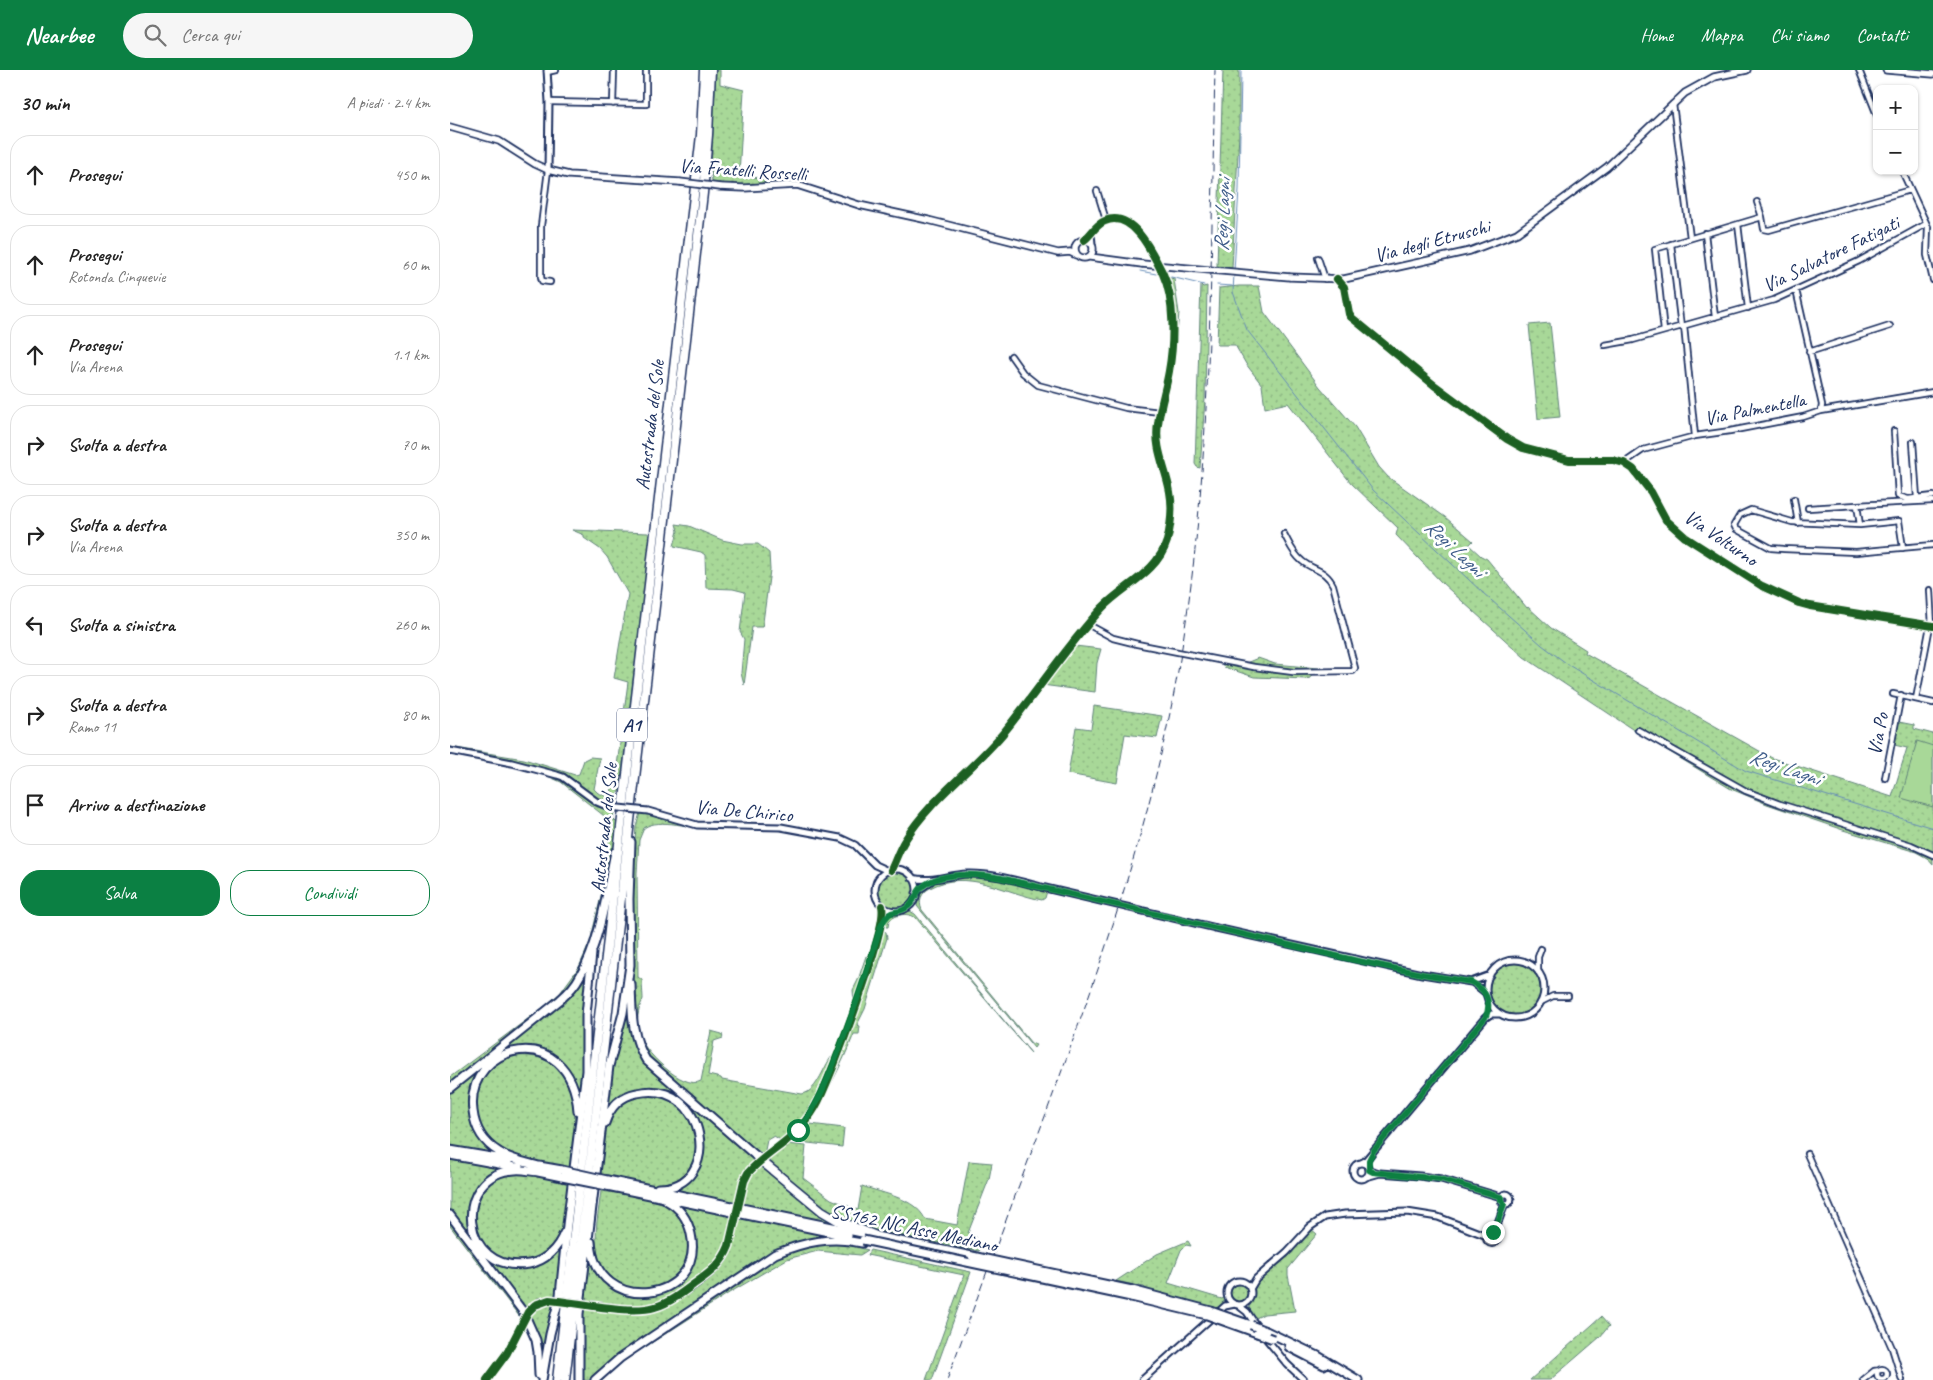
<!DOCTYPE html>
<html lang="it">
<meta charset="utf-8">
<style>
body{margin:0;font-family:Caveat,sans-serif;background:#f6f6f6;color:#222}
.controls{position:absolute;right:15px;top:15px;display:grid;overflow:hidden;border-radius:10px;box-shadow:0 1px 4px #0004}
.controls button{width:45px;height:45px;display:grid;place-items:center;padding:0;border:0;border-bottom:1px solid #e0e0e0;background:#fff;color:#222;font:25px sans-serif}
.stop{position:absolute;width:15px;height:15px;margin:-11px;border:4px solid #0b8043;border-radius:50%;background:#fff}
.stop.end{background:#0b8043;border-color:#fff;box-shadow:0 1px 5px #0008}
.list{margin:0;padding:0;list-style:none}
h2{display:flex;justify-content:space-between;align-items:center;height:65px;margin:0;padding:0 20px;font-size:21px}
h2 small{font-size:16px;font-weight:400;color:#767676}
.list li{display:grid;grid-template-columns:32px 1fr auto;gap:15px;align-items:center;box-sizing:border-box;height:80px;margin:0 10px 10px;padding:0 10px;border:1px solid #e0e0e0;border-radius:20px}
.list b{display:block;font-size:19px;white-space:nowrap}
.list p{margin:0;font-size:16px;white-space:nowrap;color:#767676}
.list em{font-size:16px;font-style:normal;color:#767676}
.actions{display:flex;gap:10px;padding:15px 20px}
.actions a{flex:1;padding:11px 0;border:1px solid #0b8043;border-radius:20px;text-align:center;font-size:18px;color:#0b8043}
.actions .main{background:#0b8043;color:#fff}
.icon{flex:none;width:28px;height:28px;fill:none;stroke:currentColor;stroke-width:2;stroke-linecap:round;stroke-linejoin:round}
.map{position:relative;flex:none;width:1483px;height:1310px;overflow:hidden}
header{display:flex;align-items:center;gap:30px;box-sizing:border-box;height:70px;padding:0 25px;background:#0b8043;color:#fff}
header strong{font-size:24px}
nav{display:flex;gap:28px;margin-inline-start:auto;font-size:18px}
.search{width:350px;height:45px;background:#f6f6f6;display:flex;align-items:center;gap:12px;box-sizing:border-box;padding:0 18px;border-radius:28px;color:#767676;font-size:19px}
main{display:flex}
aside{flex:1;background:#fff}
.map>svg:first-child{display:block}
.grass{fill:url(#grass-dots);stroke:#62847b}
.pitch{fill:#a8d898;stroke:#62847b}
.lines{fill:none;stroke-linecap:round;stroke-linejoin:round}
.stream{stroke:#648bb7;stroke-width:1}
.minor-casing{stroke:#1b2f5e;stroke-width:8}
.tertiary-casing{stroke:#1b2f5e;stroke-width:9}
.secondary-casing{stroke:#1b2f5e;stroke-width:9}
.trunk-casing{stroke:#1b2f5e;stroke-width:11}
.motorway-casing{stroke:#1b2f5e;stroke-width:11}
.minor{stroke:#fff;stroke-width:4.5}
.tertiary{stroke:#fff;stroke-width:5}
.secondary{stroke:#fff;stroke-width:5.5}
.trunk{stroke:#fff;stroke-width:7}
.motorway{stroke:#fff;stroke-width:8}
.rail{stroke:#1b2f5e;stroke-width:1;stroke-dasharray:8 4;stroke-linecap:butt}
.minor-bridge-casing{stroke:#1b2f5e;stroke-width:8;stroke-linecap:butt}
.tertiary-bridge-casing{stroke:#1b2f5e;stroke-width:9;stroke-linecap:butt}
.secondary-bridge-casing{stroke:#1b2f5e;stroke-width:9;stroke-linecap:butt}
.trunk-bridge-casing{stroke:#1b2f5e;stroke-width:11;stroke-linecap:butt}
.motorway-bridge-casing{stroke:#1b2f5e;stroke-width:11;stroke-linecap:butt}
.minor-bridge{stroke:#fff;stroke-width:4.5}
.tertiary-bridge{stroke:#fff;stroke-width:5}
.secondary-bridge{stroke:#fff;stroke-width:5.5}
.trunk-bridge{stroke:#fff;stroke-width:7}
.motorway-bridge{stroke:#fff;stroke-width:8}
.cycleway-casing{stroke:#fff;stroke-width:11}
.cycleway{stroke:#1b5e20;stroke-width:8}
.route{stroke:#0b8043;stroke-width:6}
.labels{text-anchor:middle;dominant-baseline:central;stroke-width:5;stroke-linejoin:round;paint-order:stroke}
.shield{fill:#fff;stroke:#5f6d8e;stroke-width:1}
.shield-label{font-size:19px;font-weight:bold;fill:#1b2f5e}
.street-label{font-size:20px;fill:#1b2f5e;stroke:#fff}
.water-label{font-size:21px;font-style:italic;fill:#3f5d8a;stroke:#fff}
</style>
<header>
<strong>Nearbee</strong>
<div class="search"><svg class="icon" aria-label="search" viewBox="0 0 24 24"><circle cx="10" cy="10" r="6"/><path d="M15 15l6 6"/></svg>Cerca qui</div>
<nav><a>Home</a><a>Mappa</a><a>Chi siamo</a><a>Contatti</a></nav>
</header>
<main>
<aside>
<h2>30 min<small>A piedi · 2.4 km</small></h2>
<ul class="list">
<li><svg class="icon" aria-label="ahead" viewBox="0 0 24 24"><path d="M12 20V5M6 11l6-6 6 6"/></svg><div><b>Prosegui</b></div><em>450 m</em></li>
<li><svg class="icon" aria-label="ahead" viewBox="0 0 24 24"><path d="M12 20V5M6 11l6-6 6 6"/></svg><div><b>Prosegui</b><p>Rotonda Cinquevie</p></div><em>60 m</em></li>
<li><svg class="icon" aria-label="ahead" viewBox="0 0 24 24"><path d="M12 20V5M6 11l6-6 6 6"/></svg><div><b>Prosegui</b><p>Via Arena</p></div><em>1.1 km</em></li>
<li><svg class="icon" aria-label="right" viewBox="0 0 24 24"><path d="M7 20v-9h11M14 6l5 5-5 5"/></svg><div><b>Svolta a destra</b></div><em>70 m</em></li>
<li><svg class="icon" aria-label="right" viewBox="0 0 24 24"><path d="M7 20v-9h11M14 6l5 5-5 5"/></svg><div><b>Svolta a destra</b><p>Via Arena</p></div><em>350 m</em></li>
<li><svg class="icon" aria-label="left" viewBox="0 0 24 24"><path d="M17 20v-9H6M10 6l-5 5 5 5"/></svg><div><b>Svolta a sinistra</b></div><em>260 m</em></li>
<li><svg class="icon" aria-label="right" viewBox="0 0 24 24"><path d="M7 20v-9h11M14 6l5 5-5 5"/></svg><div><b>Svolta a destra</b><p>Ramo 11</p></div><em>80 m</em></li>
<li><svg class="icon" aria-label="arrive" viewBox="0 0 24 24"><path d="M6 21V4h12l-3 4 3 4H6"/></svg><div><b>Arrivo a destinazione</b></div></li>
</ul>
<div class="actions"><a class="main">Salva</a><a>Condividi</a></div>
</aside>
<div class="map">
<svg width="1483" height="1310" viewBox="0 0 1483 1310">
<defs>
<pattern id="grass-dots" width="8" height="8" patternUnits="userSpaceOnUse" patternTransform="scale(1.25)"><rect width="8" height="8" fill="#a8d898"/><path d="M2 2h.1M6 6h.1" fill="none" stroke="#90ba85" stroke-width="1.8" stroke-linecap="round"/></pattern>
</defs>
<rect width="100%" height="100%" fill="#fff"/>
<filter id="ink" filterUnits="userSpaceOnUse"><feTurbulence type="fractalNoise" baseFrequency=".02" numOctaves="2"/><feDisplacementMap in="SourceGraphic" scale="10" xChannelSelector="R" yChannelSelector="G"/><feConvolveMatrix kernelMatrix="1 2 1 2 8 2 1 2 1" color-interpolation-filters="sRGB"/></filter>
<g filter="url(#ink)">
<path class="grass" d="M266 0H270V14L294 20 289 105 322 110 337 108 349 112 292 116 262 113 261 98Z
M773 0H789V64L782 198 767 196Z
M718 207 724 209 729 243 727 264 722 307 711 358 713 384 717 400 716 401 712 387 709 360 725 254 723 225Z
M751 215 753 217 757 216 755 329 750 398 747 397 745 394Z
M789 216H809L814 242 870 317 905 357 929 397 938 407 995 447 1023 471 1019 475 1031 486 1037 489 1077 538 1078 537 1101 558 1136 580 1135 583 1322 688 1442 727 1457 678 1440 674 1444 651 1464 655V659L1483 664V795L1477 788 1466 782 1393 760 1317 734 1281 719 1185 661 1074 587 992 513 946 465 948 458 901 413 838 333 815 338 812 315 796 294 785 275H767L769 218Z
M1100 253 1110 347 1088 349 1079 255Z
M226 454 239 456 272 470 292 474H308L319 483 320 500 313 552 312 557H302L294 615 291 603 294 569 290 562 295 522 283 519 256 518 255 485 251 482 224 476 228 461Z
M122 460 198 463 200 470 170 720 166 726V737C141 732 125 711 102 701 70 688 33 687 0 679V677L74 689 125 705 129 704 134 690 140 687 150 688 144 719 148 723 159 727 165 711 178 612 164 608 178 524 157 487 150 479 134 468V465Z
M625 576 651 579 647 593 645 622 592 615Z
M808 588 825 594 878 599H827L796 593Z
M772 594 823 603H862L860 608 856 609 804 607 774 597Z
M644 636 712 646 707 668 675 664 667 713 618 704 626 657 641 659Z
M84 700C89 702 95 703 99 705 124 715 137 736 164 741L163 749 168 754 155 822 137 890 125 911 109 929 0 1016V1007L95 936 110 923 129 897 140 872 152 822 160 760 158 749 111 712Z
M190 743 262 757V759C243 759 209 747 194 758L189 770 187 803 188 907 192 910C192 915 193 925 193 929 192 933 189 936 189 940 187 948 187 956 188 963 192 980 233 1021 251 1011L261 961 272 964 273 968 264 971 258 1005 271 1008 272 1010 352 1024C368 1022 374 993 384 984L404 932 403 920 408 910 416 886 419 888 402 941 364 1034 345 1060 332 1071 324 1066 317 1070 315 1080 317 1082 310 1088 202 993 188 971 184 928 181 830 186 757Z
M428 820a18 18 0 1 1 36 0a18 18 0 1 1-36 0Z
M526 807 554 811 597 821 595 828 592 830C555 823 517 798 480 818 471 823 468 831 472 840L581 973 586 975 584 978 467 836C466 808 506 807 526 807Z
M460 841 465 844 581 983 466 848C458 842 446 844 439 851L438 857H436L435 852 441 844Z
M434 861 436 862 437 868 415 939 407 955 410 956 409 964H404C392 994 376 1025 360 1054L394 1058 392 1077 341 1071 356 1054 369 1034 431 862Z
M1039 919a26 26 0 1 1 52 0a26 26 0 1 1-52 0Z
M136 901 134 946V990L130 1028C127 1022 126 1013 123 1006 112 984 84 984 64 980L28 1007 22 1050 49 1085 0 1076V1021L114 931 129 915Z
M178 926 181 961 187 980 306 1091 295 1104 286 1133 218 1120 229 1116 248 1093V1054L222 1025 187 1021 156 1041 165 984Z
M67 986C101 983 120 1004 124 1035 127 1052 121 1080 120 1097 97 1092 66 1091 46 1077 9 1051 24 994 67 986Z
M191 1024C202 1024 211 1024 221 1029 258 1046 256 1113 211 1116 198 1117 165 1107 150 1104L158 1050 171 1032Z
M335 1074 356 1076 353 1108 381 1129 408 1140 412 1116C434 1124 465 1128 475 1149L507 1155 519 1091 542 1093 539 1109 518 1163 526 1167 525 1174 530 1178 529 1181 415 1158 381 1145 315 1090Z
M0 1088 57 1098C48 1104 35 1109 28 1117 17 1131 14 1153 23 1168 25 1172 30 1176 34 1179 49 1193 64 1204 86 1195 95 1190 104 1179 113 1173L107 1229 93 1228 74 1240 0 1143Z
M310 1094 394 1157 293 1135 295 1128 292 1127 298 1108Z
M58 1103H78L120 1112C117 1130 118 1154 108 1171 96 1190 76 1196 55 1190 52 1189 47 1188 44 1187 22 1174 18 1139 32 1119 39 1111 49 1107 58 1103Z
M151 1121C170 1124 201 1126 217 1136 229 1144 237 1157 238 1171 239 1229 160 1238 148 1185 143 1165 149 1141 151 1121Z
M230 1135 284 1146C281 1158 280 1172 274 1184 265 1202 215 1235 195 1237 175 1239 153 1234 133 1231L140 1186C149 1215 187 1240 216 1220 223 1216 228 1205 233 1199 243 1185 248 1178 243 1160 241 1152 233 1145 228 1138Z
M288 1148 380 1166 342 1175 209 1258 164 1289 142 1310H131L133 1237C151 1239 172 1243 190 1242 212 1241 265 1207 276 1188 283 1176 285 1161 288 1148Z
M0 1150 71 1244 69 1246 0 1156Z
M861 1159 867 1164 838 1199V1205L845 1241 814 1244 804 1249 799 1237 803 1229 805 1213 838 1185Z
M738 1171 741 1176 736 1175 731 1180 718 1213 772 1229 775 1227 774 1232 766 1241 699 1221 694 1217 666 1211 707 1184Z
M390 1173 418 1180 410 1185 368 1181 337 1189 279 1223 181 1286 162 1300 153 1310H148L158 1299 322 1188 359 1174Z
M420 1180 521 1202 482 1310H476L514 1205 417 1185Z
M780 1223a9 9 0 1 1 18 0a9 9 0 1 1-18 0Z
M96 1233H106L93 1287H91L88 1269 79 1246 84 1239Z
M1151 1247 1159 1256 1150 1267 1100 1310H1080Z"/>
<path class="pitch" d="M1467 671 1483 676V737L1451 728Z"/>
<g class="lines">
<path class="stream" d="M690 201 706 204
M784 201 789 119 791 0
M784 204 783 222 797 260 923 420 1033 523 1092 575 1120 596 1296 701 1483 758
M721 207 754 215
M767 215 782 216"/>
<g class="minor-casing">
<path id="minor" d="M1409 0 1427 45
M97 2 106 0
M99 32 196 34V0
M163 34 164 0
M1223 34 1240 168
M98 100 91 156V207L92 211 100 212
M1452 101 1478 157 1477 185 1483 210
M647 121 656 150
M1307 132 1312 147
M1288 154 1298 238
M1255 163 1265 247
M1221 174 1231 257
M868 188 875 209
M1346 220 1372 335 1371 341
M1234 256 1245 366
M1214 261 1205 179 1312 147 1314 159 1319 160 1460 120
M1155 275 1183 270 1324 230 1409 191 1476 154
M1359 282 1440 256
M561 286 573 303 588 315 676 338 710 342
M1444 361 1448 426 1458 429 1483 426
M1463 372 1467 428
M1174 393 1193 380 1245 366 1280 361 1353 347 1371 341 1483 322
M1344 429 1348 453
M1483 431 1407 435 1410 455 1342 452 1301 440 1290 445 1284 455 1286 459 1321 478 1334 479 1406 482 1483 475
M1358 438 1407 435
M1410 455 1449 451 1453 478
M1480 520 1482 556
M639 555 663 568 687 574
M804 597 843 602 903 601 905 598 883 515C875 499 864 501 852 491 843 484 839 473 834 464
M1443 624 1483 633
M1466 629 1480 556
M1188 660 1296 721 1330 734 1461 775 1483 785
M1435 708 1451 625
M1088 902V887L1091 879
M1091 932 1103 926H1118
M1357 1084 1442 1278 1452 1310
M1427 1304a5 5 0 1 1 10 0a5 5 0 1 1-10 0Z
M1413 1310 1424 1301 1430 1300"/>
</g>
<g class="tertiary-casing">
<path id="tertiary" d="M97 0 99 32 98 100
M641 163 642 174
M887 209 894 217 899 244 901 247 984 315 1057 369 1073 378 1119 390H1163L1174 393 1183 399 1201 422 1216 450 1235 467 1312 516 1349 533 1360 536 1483 556
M0 681 62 693 107 705 113 707 147 732 159 737
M198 741 247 755 331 757 390 768 405 775 425 795 438 801
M425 820a21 21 0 1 1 42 0a21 21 0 1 1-42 0Z
M441 800C446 790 449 779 455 770 480 729 525 698 555 661 588 620 617 576 652 538 674 515 707 503 717 471 721 455 723 438 720 422 716 399 704 378 708 354 710 336 716 319 719 301 724 273 725 230 713 204 703 184 683 139 655 151 645 155 642 164 634 170
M462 808C482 813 497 805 517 804 542 803 567 811 591 817
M466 823 470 819 481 811
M766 858 972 904 1021 912 1040 905
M1036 919a29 29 0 1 1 58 0a29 29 0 1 1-58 0Z
M1022 912 1036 923
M911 1093 915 1091 1035 948 1041 944H1049
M903 1101a8 8 0 1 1 16 0a8 8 0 1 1-16 0Z
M930 1103 970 1106 991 1109 1051 1127
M916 1107 930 1103 919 1100
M1051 1129a5 5 0 1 1 10 0a5 5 0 1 1-10 0Z
M289 1133 294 1111 298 1103C314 1084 339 1073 354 1053 359 1047 364 1040 367 1034 381 1007 438 859 432 836
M1036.5 1168a5.5 5.5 0 1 1 11 0a5.5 5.5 0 1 1-11 0Z
M1044 1163 1055 1134
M777 1223a12 12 0 1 1 24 0a12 12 0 1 1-24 0Z
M800 1219 806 1209 837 1182 860 1157 875 1147 895 1144 957 1142 988 1147 1037 1166
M135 1234C155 1236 177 1242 196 1239 218 1236 267 1204 276 1184 281 1173 283 1159 286 1147
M788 1235 797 1242 807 1257
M78 1242 90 1232 105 1230
M814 1266 837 1294 854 1310
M37 1310 57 1283 74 1250
M692 1310 775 1236 785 1234"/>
</g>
<g class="secondary-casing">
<path id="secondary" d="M1436 0 1483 4
M0 57 49 71 85 94 98 100 119 105 230 112
M270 117 294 118 347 115 409 135 478 150 608 183 620 182 626 185
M625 179a9 9 0 1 1 18 0a9 9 0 1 1-18 0Z
M640 187 692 194
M840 207 894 209 1020 181 1067 163 1157 97 1235 23 1264 7 1297 0"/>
</g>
<g class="trunk-casing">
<path id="trunk" d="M181 914C182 942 181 966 196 990L306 1086
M0 1018 110 930C118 923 125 916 130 906 150 874 157 820 165 782
M155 1053C160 1037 171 1026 187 1023 257 1007 275 1119 208 1118
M0 1080 59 1090
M0 1085 70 1098
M89 1096 112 1100
M92 1097C78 1093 61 1090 49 1082 34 1073 25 1059 23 1041 14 972 121 949 128 1041
M88 1102 112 1107
M91 1102C83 1102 73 1099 65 1100 1 1103 9 1205 79 1194 96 1191 108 1178 114 1163
M157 1110 522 1186
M157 1116 398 1166
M0 1145 74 1243 86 1270 88 1282 89 1305
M141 1172C146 1249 256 1232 241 1164 238 1150 230 1138 217 1131
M682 1220 761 1241
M681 1227 757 1245
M772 1245 801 1255
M768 1249 807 1263
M816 1261 868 1286 908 1310
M839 1277 874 1295
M92 1310 100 1264 110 1225 117 1155 136 1001V945L142 883
M129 1310V1244L159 996 173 943 180 895 179 829 181 772
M145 1310 170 1288 325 1184C354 1172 381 1166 412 1173"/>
</g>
<g class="motorway-casing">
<path id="motorway" d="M315 1094 372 1141 389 1151 426 1166
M107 1310 251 65 254 0
M115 1310 253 123 258 65 261 0"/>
</g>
<use href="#minor" class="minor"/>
<use href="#tertiary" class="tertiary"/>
<use href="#secondary" class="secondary"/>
<use href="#trunk" class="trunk"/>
<use href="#motorway" class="motorway"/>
<path class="rail" d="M497 1310C529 1223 561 1136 594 1049 646 909 694 776 723 628 763 422 760 210 765 0"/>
<g class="minor-bridge-casing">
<path id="minor-bridge" d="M687 574 804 597"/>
</g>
<g class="tertiary-bridge-casing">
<path id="tertiary-bridge" d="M159 737 198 741
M591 817 766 858
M105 1230 135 1234
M74 1250 78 1242"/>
</g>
<g class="secondary-bridge-casing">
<path id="secondary-bridge" d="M230 112 270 117
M692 194 840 207"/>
</g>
<g class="trunk-bridge-casing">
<path id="trunk-bridge" d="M112 1100 157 1110
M112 1107 157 1116
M413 1170 681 1227
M522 1186 682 1220
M761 1241 772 1245
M757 1245 768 1249
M801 1255 816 1261
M807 1263 823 1269"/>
</g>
<g class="motorway-bridge-casing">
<path id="motorway-bridge" d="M306 1086 315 1094"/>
</g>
<use href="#minor-bridge" class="minor-bridge"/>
<use href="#tertiary-bridge" class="tertiary-bridge"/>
<use href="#secondary-bridge" class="secondary-bridge"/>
<use href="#trunk-bridge" class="trunk-bridge"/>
<use href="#motorway-bridge" class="motorway-bridge"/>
<g class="cycleway-casing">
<path id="cycleway" d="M887 209 894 217 899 244 901 247 984 315 1057 369 1073 378 1119 390H1163L1174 393 1183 399 1201 422 1216 450 1235 467 1312 516 1349 533 1360 536 1483 556
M441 800C446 790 449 779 455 770 480 729 525 698 555 661 588 620 617 576 652 538 674 515 707 503 717 471 721 455 723 438 720 422 716 399 704 378 708 354 710 336 716 319 719 301 724 273 725 230 713 204 703 184 683 139 655 151 645 155 642 164 634 170
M37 1310 57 1283 78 1242 85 1235 99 1230C126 1232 181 1245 205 1237 219 1233 232 1223 244 1214 260 1203 272 1194 279 1176L294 1111 298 1103C314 1084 339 1073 354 1053 359 1047 364 1040 367 1034 381 1007 438 859 432 836"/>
</g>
<use href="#cycleway" class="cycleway"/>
</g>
</g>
<g class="lines" filter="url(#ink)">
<path class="route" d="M348 1060C367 1038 376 1012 387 985 403 943 417 901 430 858 442 833 444 848 459 836 465 831 466 822 472 817 491 801 528 804 551 808L904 890 972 904 1021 912C1036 920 1043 932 1035 948L924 1080 919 1090V1100L923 1102 991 1109 1051 1127V1130L1054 1134 1044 1163 1043 1162"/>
</g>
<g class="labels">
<rect class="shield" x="167" y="638.5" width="30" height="33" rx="4"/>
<g class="shield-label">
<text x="182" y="655">A1</text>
</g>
<g class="street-label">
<text transform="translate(293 100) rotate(4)">Via Fratelli Rosselli</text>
<text transform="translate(982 171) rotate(-15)">Via degli Etruschi</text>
<text transform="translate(1381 184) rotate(-26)">Via Salvatore Fatigati</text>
<text transform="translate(1305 339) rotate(-11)">Via Palmentella</text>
<text transform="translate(200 355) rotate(-83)">Autostrada del Sole</text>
<text transform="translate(1271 468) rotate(34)">Via Volturno</text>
<text transform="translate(1428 664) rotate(-79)">Via Po</text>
<text transform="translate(294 741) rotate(5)">Via De Chirico</text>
<text transform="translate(154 758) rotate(-84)">Autostrada del Sole</text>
<text transform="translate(464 1158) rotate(12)">SS162 NC Asse Mediano</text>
</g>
<g class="water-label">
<text transform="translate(772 145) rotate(-88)">Regi Lagni</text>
<text transform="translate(1005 478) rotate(43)">Regi Lagni</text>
<text transform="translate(1335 697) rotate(19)">Regi Lagni</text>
</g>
</g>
</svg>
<div class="controls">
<button>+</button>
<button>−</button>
</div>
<div class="stop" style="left:348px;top:1060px"></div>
<div class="stop end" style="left:1043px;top:1162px"></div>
</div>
</main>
